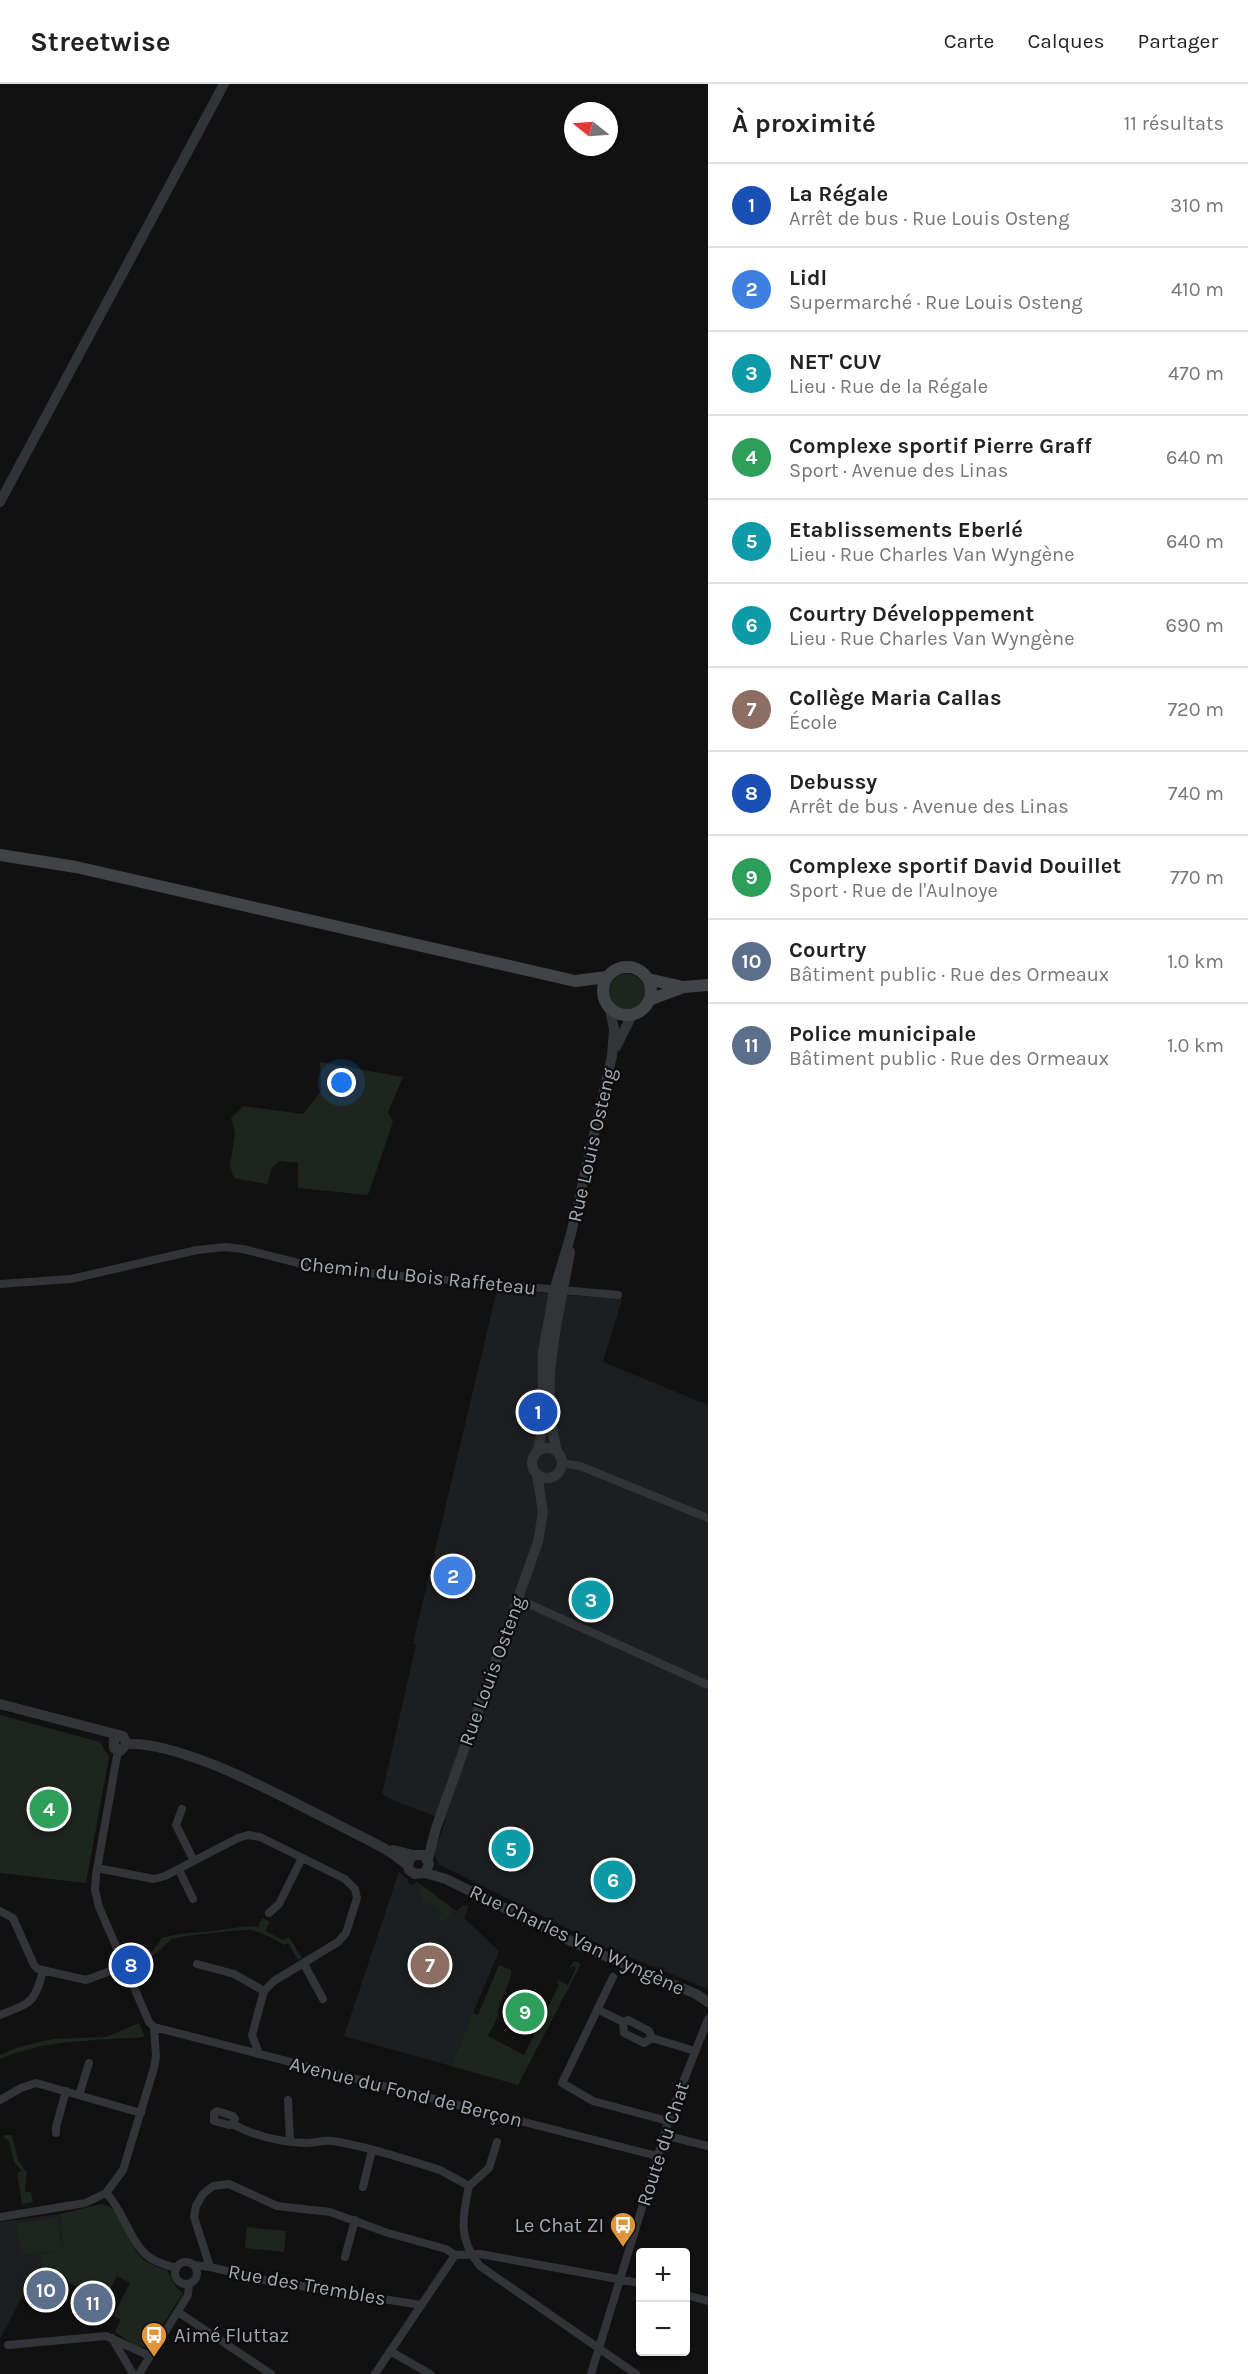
<!DOCTYPE html>
<html lang="fr">
<meta charset="utf-8">
<style>
body{margin:0;font-family:Karla,sans-serif;background:#f6f6f6;color:#222}
.controls{position:absolute;right:18px;bottom:18px;display:grid;overflow:hidden;border-radius:6px;box-shadow:0 2px 4px #0004}
.controls button{width:54px;height:54px;display:grid;place-items:center;padding:0;border:0;border-bottom:2px solid #e0e0e0;background:#fff;color:#222;font:30px sans-serif}
.compass{position:absolute;left:564px;top:18px;width:54px;height:54px;border-radius:50%;background:#fff;box-shadow:0 2px 4px #0004;rotate:287deg}
.you{position:absolute;left:342px;top:999px;width:21px;height:21px;margin:-15px;border:4px solid #fff;border-radius:50%;background:#1a73e8;box-shadow:0 0 0 9px #1a73e833}
.badge{display:grid;place-items:center;width:39px;height:39px;border-radius:50%;background:#77552e;color:#fff;font-size:20px;font-weight:700}
.pin{position:absolute;translate:-50% -50%;border:3px solid #fff;box-shadow:0 2px 6px #0006}
.list{margin:0;padding:0;list-style:none}
h2{display:flex;justify-content:space-between;align-items:center;height:78px;margin:0;padding:0 24px;font-size:26px}
h2 small{font-size:20px;font-weight:400;color:#767676}
.list li{display:grid;grid-template-columns:39px 1fr auto;gap:18px;align-items:center;box-sizing:border-box;height:84px;padding:0 24px;border-top:2px solid #e0e0e0}
.list b{display:block;font-size:22px;white-space:nowrap}
.list p{margin:0;font-size:20px;white-space:nowrap;color:#767676}
.list em{font-size:20px;font-style:normal;color:#767676}
.map{position:relative;flex:none;width:708px;height:2290px;overflow:hidden}
header{display:flex;align-items:center;gap:36px;box-sizing:border-box;height:84px;padding:0 30px;background:#fff;border-bottom:2px solid #e0e0e0}
header strong{font-size:28px}
nav{display:flex;gap:33px;margin-inline-start:auto;font-size:21px}
main{display:flex}
aside{flex:1;background:#fff}
.map>svg:first-child{display:block}
.built{fill:#1d1e1f}
.green{fill:#1e251e}
.lines{fill:none;stroke-linecap:round;stroke-linejoin:round}
.minor{stroke:#333437;stroke-width:8}
.tertiary{stroke:#333437;stroke-width:10}
.secondary{stroke:#414347;stroke-width:12}
.labels{text-anchor:middle;dominant-baseline:central;stroke-width:4.5;stroke-linejoin:round;paint-order:stroke}
.street-label{font-size:20px;fill:#a4aab2;stroke:#0c0c0d}
.poi-label{font-size:20px;fill:#a4aab2;stroke:#0c0c0d;text-anchor:end}
</style>
<header>
<strong>Streetwise</strong>
<nav><a>Carte</a><a>Calques</a><a>Partager</a></nav>
</header>
<main>
<div class="map">
<svg width="708" height="2290" viewBox="0 0 708 2290">
<rect width="100%" height="100%" fill="#111112"/>
<path class="built" d="M497 1206 622 1215 603 1278 708 1321V1905L607 1864 438 1780 434 1769 446 1736 402 1720 382 1710 416 1561 413 1559Z
M399 1788 408 1795V1799L414 1801 416 1797 418 1798 456 1827 463 1821 469 1822 464 1834 499 1867 451 1982 344 1952Z
M60 2130 63 2166 40 2170 41 2186 28 2212 26 2215 22 2213 0 2255V2138Z"/>
<path class="green" d="M609 908a18 18 0 1 1 36 0a18 18 0 1 1-36 0Z
M320 978 403 993 388 1028 393 1038 368 1111 298 1104V1079L279 1077 272 1084 267 1100 234 1094 230 1082 235 1049 231 1034 243 1022 303 1030 321 1007Z
M0 1631 100 1658 109 1673 86 1799 0 1789Z
M421 1803 425 1804 449 1822 451 1831 443 1838 438 1835 441 1829 440 1824 428 1818 422 1822 419 1821 424 1815 419 1808Z
M262 1834 270 1838 265 1847 283 1856 289 1853 302 1874 298 1876 288 1859 284 1861C273 1855 262 1848 250 1846 243 1845 177 1852 172 1855 166 1859 161 1866 155 1870 146 1875 137 1873 131 1882L128 1874 152 1868 162 1854C180 1849 187 1849 205 1848 223 1847 239 1841 258 1843Z
M574 1877 581 1880 518 2001 451 1982 473 1929 478 1931 499 1881 511 1886V1892L497 1929 499 1930 488 1952 524 1971 559 1901 557 1899 558 1896 568 1901 576 1884 573 1882 568 1886Z
M139 1939 145 1953C95 1957 46 1955 0 1975V1971L19 1963 53 1955 106 1953Z
M4 2051H12L18 2076 27 2089 25 2108H31L33 2118 22 2120 17 2088 22 2087 14 2078 9 2057 4 2054Z
M101 2120C126 2123 125 2160 142 2174 149 2180 159 2184 167 2186L176 2203 183 2209 148 2264 135 2261 115 2248 121 2236 113 2232 130 2199 117 2192 97 2230 93 2228 99 2213 46 2188 34 2212H28L41 2186 40 2170 56 2167 21 2170 17 2139 57 2134 61 2166H63L60 2130Z
M247 2143 286 2147 284 2168 245 2164Z"/>
<g class="lines">
<path class="minor" d="M0 1200 71 1195 197 1166 225 1163 243 1165 306 1181 356 1188 618 1211
M562 1379 580 1382 708 1434
M518 1515 708 1601
M182 1725 176 1741 194 1777
M97 1784 154 1795 165 1792 238 1754 248 1751 260 1753 345 1795 355 1805 357 1814 346 1849 338 1858 274 1897 264 1907 252 1951 259 1970
M179 1786 193 1815
M0 1827 13 1834 34 1881 38 1885 86 1896 124 1882
M269 1829 279 1820 302 1774
M197 1880 234 1890 264 1907
M304 1880 323 1915
M613 1893 562 1999 593 2017 668 2037
M597 1925 623 1938 628 1936 649 1947 652 1954 644 1959 624 1949 623 1938
M0 1931C30 1919 35 1920 43 1886
M154 1943 657 2072
M652 1954 695 1967
M79 2011 89 1979
M0 2016 21 2004 36 1999 141 2029
M288 2016 290 2057
M217 2027 233 2032 235 2035 233 2040 229 2041 214 2037V2029Z
M233 2040C253 2052 282 2058 305 2059 314 2059 323 2056 333 2057 369 2063 405 2075 440 2086L469 2102C462 2134 458 2156 480 2182L636 2290
M56 2049V2043L66 2007
M664 2051 708 2062
M469 2102 489 2084 497 2058
M363 2103 372 2066
M106 2109C124 2127 130 2159 149 2173 157 2179 167 2181 176 2184
M0 2133 85 2119 106 2109 123 2086 154 1984 156 1972 154 1943 149 1938 99 1823 95 1806 96 1791 118 1666
M455 2171 480 2170 640 2199
M345 2173 355 2136
M175 2189a11 11 0 1 1 22 0a11 11 0 1 1-22 0Z
M194 2181 210 2183 269 2197 421 2221
M210 2183 194 2133 196 2122 203 2110 213 2102 229 2100 277 2122 330 2128 388 2149 446 2165 455 2171
M686 2211 708 2217
M178 2228 271 2290
M112 2254 133 2290
M8 2261 106 2252 150 2272
M390 2267 430 2290
M139 2290 188 2211 189 2200
M375 2290 455 2171
M591 2290 671 2029 708 1935"/>
<path class="tertiary" d="M0 418 224 0
M616 963 632 931
M532 1379a15 15 0 1 1 30 0a15 15 0 1 1-30 0Z
M538 1366 543 1341V1268L554 1207 571 1150 612 972 614 945 610 926
M557 1367C538 1302 559 1233 570 1168
M0 1620 123 1652 127 1660 120 1667 114 1664V1655L120 1652
M127 1660C183 1657 282 1713 333 1738 358 1752 387 1762 408 1782
M393 1766 413 1771H424L429 1780 425 1789 415 1790 409 1786 408 1779 413 1771
M428 1775 436 1744 538 1458 543 1428 537 1390
M425 1789 446 1795 579 1861 696 1910 708 1918"/>
<path class="secondary" d="M0 771 76 783 575 897 607 893
M603 907a24 24 0 1 1 48 0a24 24 0 1 1-48 0Z
M648 895 683 903
M649 916 684 903 708 901"/>
</g>
<defs>
<g id="bus-pin" transform="scale(1.35)"><path d="M0 17L-7.5 6A9.5 9.5 0 1 1 7.5 6Z" fill="#e0943c" stroke="#0c0c0d"/><path d="M-5-6H5V4H4V6H2V4H-2V6H-4V4H-5ZM-3.5-4V0h7V-4ZM-3.5 1.2v1.5H-2V1.2ZM2 1.2v1.5H3.5V1.2Z" fill="#fff"/></g>
</defs>
<g fill-rule="evenodd">
<use href="#bus-pin" x="623" y="2141"/>
<use href="#bus-pin" x="154" y="2251"/>
</g>
<g class="labels">
<g class="street-label">
<text transform="translate(592 1061) rotate(-77)">Rue Louis Osteng</text>
<text transform="translate(418 1192) rotate(6)">Chemin du Bois Raffeteau</text>
<text transform="translate(492 1587) rotate(-70)">Rue Louis Osteng</text>
<text transform="translate(577 1856) rotate(25)">Rue Charles Van Wyngène</text>
<text transform="translate(406 2008) rotate(14)">Avenue du Fond de Berçon</text>
<text transform="translate(663 2060) rotate(-72)">Route du Chat</text>
<text transform="translate(307 2201) rotate(10)">Rue des Trembles</text>
</g>
<g class="poi-label">
<text x="604" y="2141">Le Chat ZI</text>
<text x="174" y="2251" text-anchor="start">Aimé Fluttaz</text>
</g>
</g>
</svg>
<div class="controls">
<button>+</button>
<button>−</button>
</div>
<svg class="compass" viewBox="-18 -18 36 36"><path d="M0-13l5 13h-10z" fill="#e53935"/><path d="M0 13l5-13h-10z" fill="#767676"/></svg>
<div class="you"></div>
<div class="pin badge" style="left:538px;top:1328px;background:#1a4fb4">1</div>
<div class="pin badge" style="left:453px;top:1492px;background:#3f7fe0">2</div>
<div class="pin badge" style="left:591px;top:1516px;background:#0f9aa8">3</div>
<div class="pin badge" style="left:49px;top:1725px;background:#2e9e5b">4</div>
<div class="pin badge" style="left:511px;top:1765px;background:#0f9aa8">5</div>
<div class="pin badge" style="left:613px;top:1796px;background:#0f9aa8">6</div>
<div class="pin badge" style="left:430px;top:1881px;background:#8d6e63">7</div>
<div class="pin badge" style="left:131px;top:1881px;background:#1a4fb4">8</div>
<div class="pin badge" style="left:525px;top:1928px;background:#2e9e5b">9</div>
<div class="pin badge" style="left:46px;top:2206px;background:#5c6f8a">10</div>
<div class="pin badge" style="left:93px;top:2219px;background:#5c6f8a">11</div>
</div>
<aside>
<h2>À proximité<small>11 résultats</small></h2>
<ul class="list">
<li><span class="badge" style="background:#1a4fb4">1</span><div><b>La Régale</b><p>Arrêt de bus · Rue Louis Osteng</p></div><em>310 m</em></li>
<li><span class="badge" style="background:#3f7fe0">2</span><div><b>Lidl</b><p>Supermarché · Rue Louis Osteng</p></div><em>410 m</em></li>
<li><span class="badge" style="background:#0f9aa8">3</span><div><b>NET' CUV</b><p>Lieu · Rue de la Régale</p></div><em>470 m</em></li>
<li><span class="badge" style="background:#2e9e5b">4</span><div><b>Complexe sportif Pierre Graff</b><p>Sport · Avenue des Linas</p></div><em>640 m</em></li>
<li><span class="badge" style="background:#0f9aa8">5</span><div><b>Etablissements Eberlé</b><p>Lieu · Rue Charles Van Wyngène</p></div><em>640 m</em></li>
<li><span class="badge" style="background:#0f9aa8">6</span><div><b>Courtry Développement</b><p>Lieu · Rue Charles Van Wyngène</p></div><em>690 m</em></li>
<li><span class="badge" style="background:#8d6e63">7</span><div><b>Collège Maria Callas</b><p>École</p></div><em>720 m</em></li>
<li><span class="badge" style="background:#1a4fb4">8</span><div><b>Debussy</b><p>Arrêt de bus · Avenue des Linas</p></div><em>740 m</em></li>
<li><span class="badge" style="background:#2e9e5b">9</span><div><b>Complexe sportif David Douillet</b><p>Sport · Rue de l'Aulnoye</p></div><em>770 m</em></li>
<li><span class="badge" style="background:#5c6f8a">10</span><div><b>Courtry</b><p>Bâtiment public · Rue des Ormeaux</p></div><em>1.0 km</em></li>
<li><span class="badge" style="background:#5c6f8a">11</span><div><b>Police municipale</b><p>Bâtiment public · Rue des Ormeaux</p></div><em>1.0 km</em></li>
</ul>
</aside>
</main>
